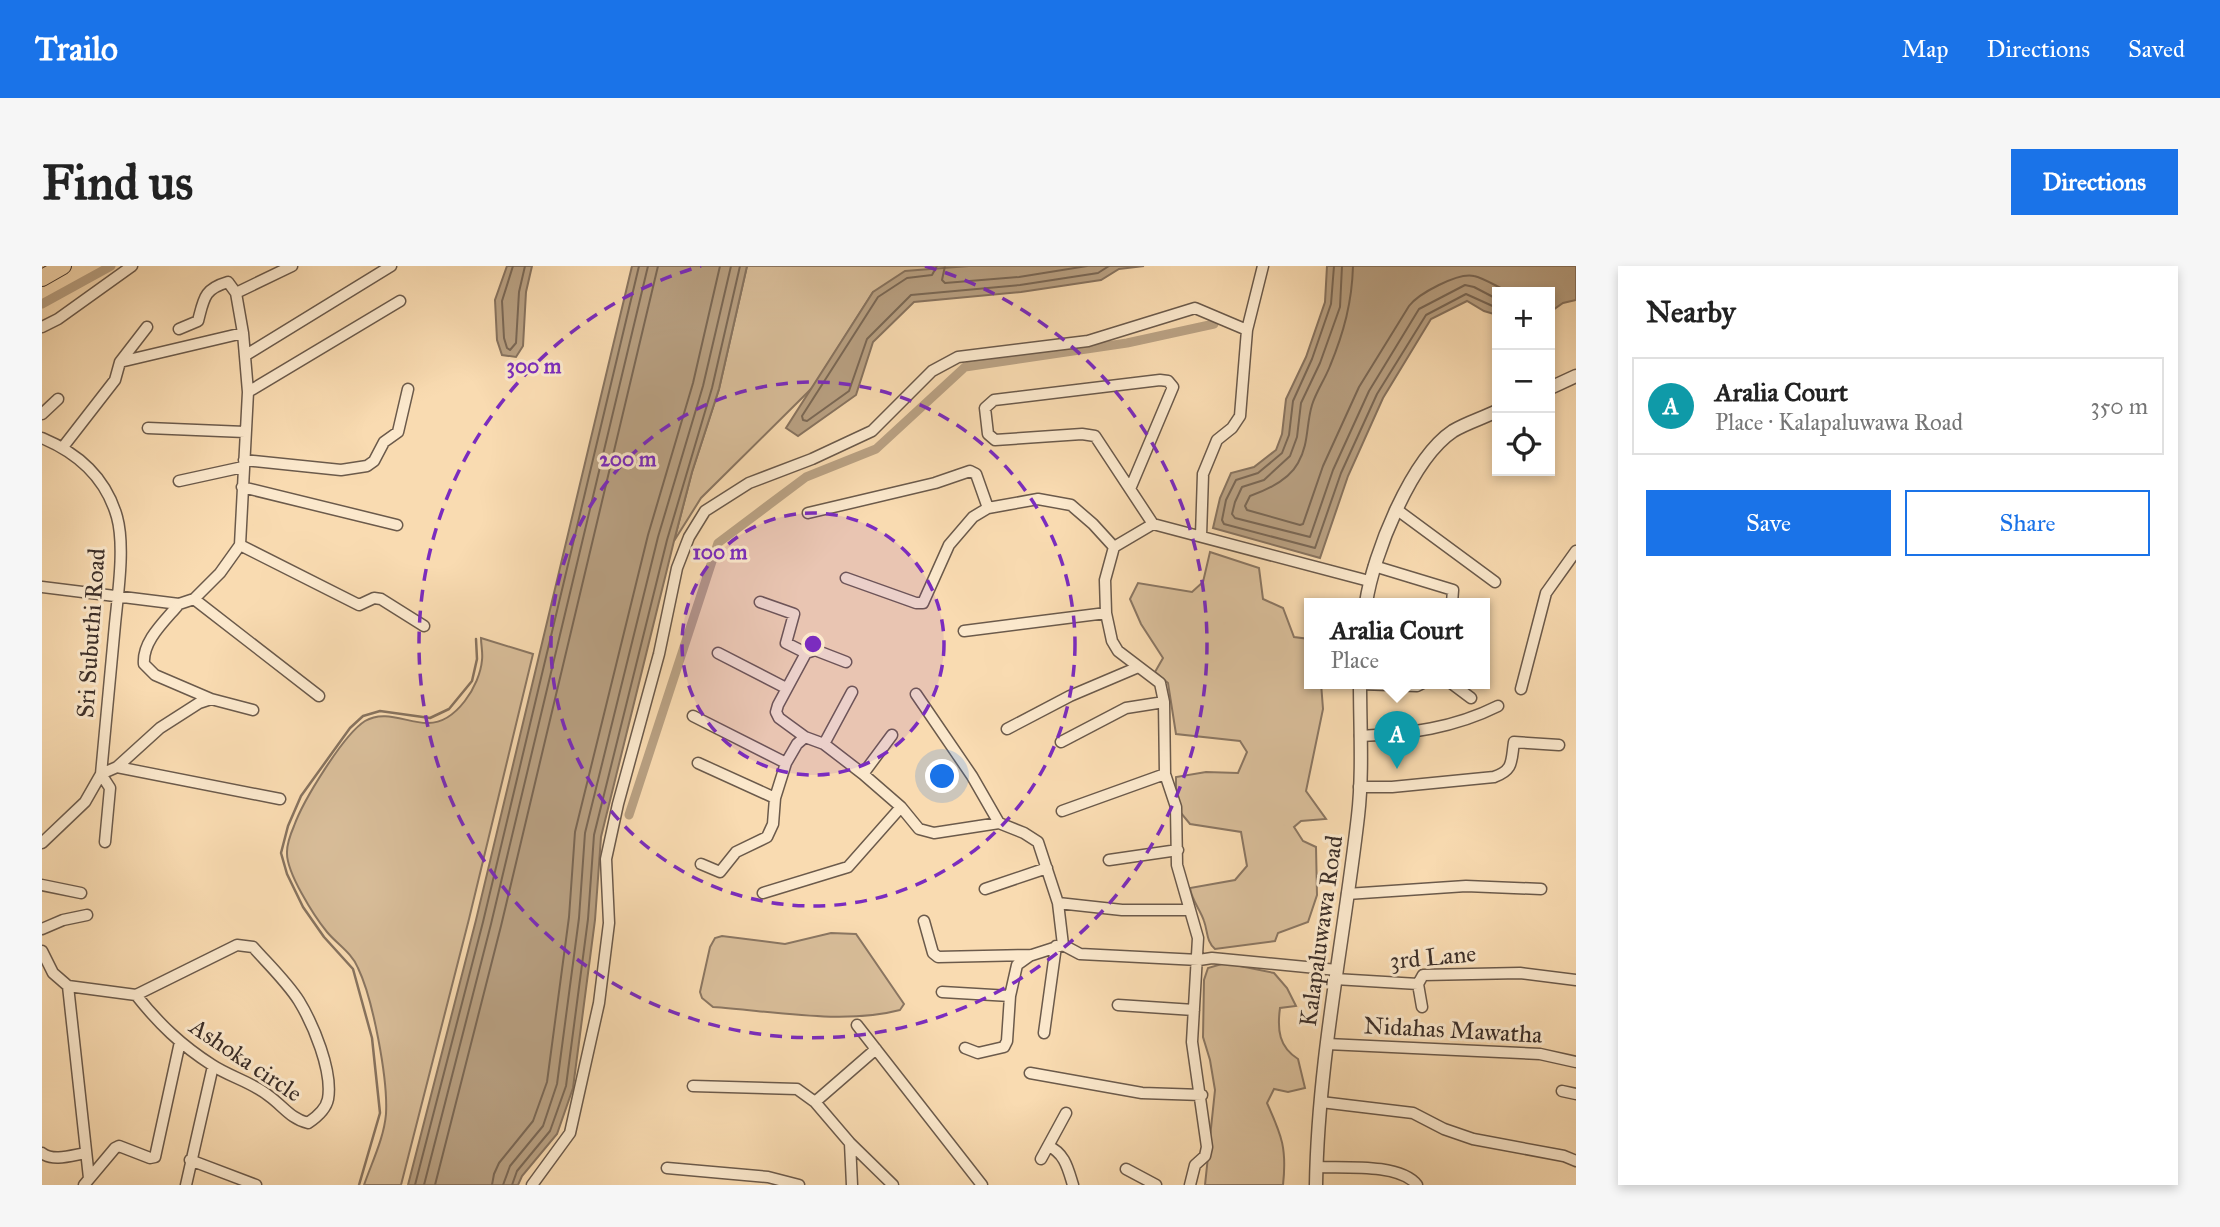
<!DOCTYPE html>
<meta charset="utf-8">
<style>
body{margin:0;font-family:"IM FELL Great Primer",serif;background:#f6f6f6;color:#222}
.controls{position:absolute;right:21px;top:21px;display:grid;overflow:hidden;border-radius:0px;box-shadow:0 4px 10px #0003}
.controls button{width:63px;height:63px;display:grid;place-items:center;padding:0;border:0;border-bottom:2px solid #e0e0e0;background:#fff;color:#222;font:35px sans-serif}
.you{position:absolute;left:901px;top:511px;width:24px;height:24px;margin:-18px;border:5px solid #fff;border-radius:50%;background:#1a73e8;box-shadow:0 0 0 10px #1a73e833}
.badge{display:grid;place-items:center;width:46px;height:46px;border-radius:50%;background:#1a73e8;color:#fff;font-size:23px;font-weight:700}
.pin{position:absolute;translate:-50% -58px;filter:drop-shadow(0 2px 4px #0008)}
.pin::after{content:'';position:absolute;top:37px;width:24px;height:21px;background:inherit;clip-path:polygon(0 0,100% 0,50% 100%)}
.popup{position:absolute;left:1262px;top:332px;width:186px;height:91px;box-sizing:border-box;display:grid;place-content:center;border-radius:0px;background:#fff;filter:drop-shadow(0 2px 5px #0005);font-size:23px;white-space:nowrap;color:#767676}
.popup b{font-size:26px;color:#222}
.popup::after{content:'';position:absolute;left:50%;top:100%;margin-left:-14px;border:14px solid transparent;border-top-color:#fff}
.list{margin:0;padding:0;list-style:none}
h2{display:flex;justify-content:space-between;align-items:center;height:91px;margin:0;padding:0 28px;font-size:30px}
h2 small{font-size:23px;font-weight:400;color:#767676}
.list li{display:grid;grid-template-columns:46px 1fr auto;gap:21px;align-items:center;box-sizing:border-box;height:98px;margin:0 14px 14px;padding:0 14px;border:2px solid #e0e0e0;border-radius:0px}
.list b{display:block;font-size:26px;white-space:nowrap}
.list p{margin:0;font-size:23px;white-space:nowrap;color:#767676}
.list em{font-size:23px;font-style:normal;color:#767676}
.actions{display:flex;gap:14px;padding:21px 28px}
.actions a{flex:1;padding:16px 0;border:2px solid #1a73e8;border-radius:0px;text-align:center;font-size:24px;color:#1a73e8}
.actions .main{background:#1a73e8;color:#fff}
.icon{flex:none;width:38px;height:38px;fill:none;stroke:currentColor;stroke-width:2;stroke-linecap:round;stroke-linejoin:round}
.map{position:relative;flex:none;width:1534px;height:919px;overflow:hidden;border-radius:0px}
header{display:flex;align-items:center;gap:42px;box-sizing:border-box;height:98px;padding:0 35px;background:#1a73e8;color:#fff}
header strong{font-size:33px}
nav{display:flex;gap:38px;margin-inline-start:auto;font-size:24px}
.intro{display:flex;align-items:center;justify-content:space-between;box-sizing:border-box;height:168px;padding:0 42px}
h1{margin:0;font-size:49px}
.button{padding:18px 32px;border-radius:0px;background:#1a73e8;color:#fff;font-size:24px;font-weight:700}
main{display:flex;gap:42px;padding:0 42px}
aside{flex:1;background:#fff;border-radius:0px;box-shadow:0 4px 10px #0003}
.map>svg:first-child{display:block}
.green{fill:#d9be9a;stroke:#8a7662;stroke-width:2}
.water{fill:#b9a183;stroke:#87735f;stroke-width:2}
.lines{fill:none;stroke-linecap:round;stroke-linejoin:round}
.shore{stroke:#7a6856;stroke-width:2}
.stream{stroke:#87735f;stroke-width:2.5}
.canal{stroke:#b9a183;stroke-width:9}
.minor-casing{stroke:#6b5a4b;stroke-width:13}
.tertiary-casing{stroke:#6b5a4b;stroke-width:15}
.primary-casing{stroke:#3c2f29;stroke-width:18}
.minor{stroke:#fbe8cc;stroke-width:10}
.tertiary{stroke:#fbe8cc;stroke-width:12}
.primary{stroke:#f9dbb1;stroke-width:16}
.ring{fill:none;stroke:#7b2cbf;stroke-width:3.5;stroke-dasharray:12 9}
.labels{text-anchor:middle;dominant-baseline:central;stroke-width:6;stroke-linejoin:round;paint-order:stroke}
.street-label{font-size:24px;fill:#3c2f29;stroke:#fbe8cc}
.centre{fill:#7b2cbf;stroke:#fbe8cc;stroke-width:3.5}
.ring-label{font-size:21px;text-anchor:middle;font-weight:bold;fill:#7b2cbf;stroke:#fbe8cc;stroke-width:6;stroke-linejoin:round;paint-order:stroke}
</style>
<header>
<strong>Trailo</strong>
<nav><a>Map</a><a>Directions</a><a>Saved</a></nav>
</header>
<div class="intro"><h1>Find us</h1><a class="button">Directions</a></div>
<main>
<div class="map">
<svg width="1534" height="919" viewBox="0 0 1534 919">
<rect width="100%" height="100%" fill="#f9dbb1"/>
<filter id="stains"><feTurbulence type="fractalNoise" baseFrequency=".00286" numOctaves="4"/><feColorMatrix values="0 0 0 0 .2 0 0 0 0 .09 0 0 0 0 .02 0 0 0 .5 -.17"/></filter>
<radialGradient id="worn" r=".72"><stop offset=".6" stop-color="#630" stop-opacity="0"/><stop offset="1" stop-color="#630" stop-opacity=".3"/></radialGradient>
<path class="green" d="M705 0H927L912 2 831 26 771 121 659 232 632 275 650 206 677 123Z
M1168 286 1217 302 1221 333 1241 342 1252 371 1267 373 1268 417H1279L1281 443 1264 525 1284 553 1259 555 1252 561 1261 575 1274 581 1275 629 1266 656 1236 667 1233 675 1173 683C1164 675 1166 666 1162 655 1158 643 1150 635 1148 622L1193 614 1205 600 1199 566 1148 558 1134 541V511L1164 506 1196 507 1205 486 1198 475 1134 468 1126 417 1113 406 1121 392 1099 358 1088 333 1096 317 1150 326 1161 316Z
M439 372 491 388 427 653 359 919H322C330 896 342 872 344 848 346 813 331 733 316 702 310 687 295 678 285 666 272 650 244 606 245 586 245 578 249 567 252 560 261 535 301 469 323 455 343 443 365 457 385 457 414 458 438 419 440 394 441 387 439 379 439 372Z
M789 667 814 668 862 738 858 744C802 759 729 745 671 741L660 732 658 726 668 681 673 672 680 670 743 678Z
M1183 697 1232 707 1245 722 1254 740 1238 742C1235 764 1237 781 1256 793L1263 822 1246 826 1232 823 1225 837C1240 870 1245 883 1241 919H1163L1173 824 1168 794 1161 771 1162 714 1166 702Z"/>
<path class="water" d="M465 0H490L484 26 481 80 474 91 460 89 455 74 453 34Z
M590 0H705L677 123 650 206 632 275 559 571 553 654 531 822 515 868 480 910 476 919H366L434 654Z
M927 0H1102L1077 3 1059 14 979 26 872 36 831 76 814 129 756 170 744 162 831 26 863 5Z
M1285 0H1534V34L1521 37 1508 46V26H1455V49L1442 45 1425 35 1389 53 1341 132 1306 210 1278 292 1171 262 1178 232 1189 207 1212 201 1234 184 1240 168 1244 133 1264 91 1283 36Z"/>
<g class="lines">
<path class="shore" d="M471 0 460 35 462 72 465 82 468 84 474 77 477 26 483 0
M895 0 890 9 865 12 836 31 760 150 761 154 765 155 807 125 825 73 869 29 978 19 1056 7 1067 0
M903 0 900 14 903 17 977 11 1045 0
M1292 0 1289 38 1270 93 1251 135 1247 169 1240 187 1216 207 1194 214 1184 234 1180 254 1182 258 1273 282 1299 207 1335 128 1384 49 1424 28 1455 42
M1300 0 1298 41 1278 97 1259 137 1255 171 1248 190 1222 214 1200 221 1193 236 1190 248 1193 252 1268 271 1291 204 1327 125 1377 43 1423 19 1432 21 1455 33
M1311 0C1310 36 1302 66 1288 100 1283 113 1274 126 1270 139 1264 159 1267 178 1256 197 1247 214 1225 224 1208 230L1203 240 1205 244 1258 259 1261 258 1281 200 1317 121 1367 40C1376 28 1416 6 1432 10 1442 12 1457 22 1467 26
M373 919 441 656 597 0
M382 919 449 658 606 0
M393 919 459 660 616 0
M450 919 452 908 457 897 491 855 505 816 527 651 533 566 606 269 651 117 678 0
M461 919 468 900 501 860 515 818 537 652 543 567 616 271 661 120 689 0
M470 919 475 905 508 865 524 820 546 653 552 569 625 274 670 122 698 0"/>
<path class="stream" d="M317 919 338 847 330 772 311 703 282 671 261 641 245 608 239 587 246 560 259 530 308 462 321 450 338 445 388 452 407 443 430 415 435 393 434 373"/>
<path class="canal" d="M0 38 69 0
M587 549 676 277 764 211 834 183 923 101 1085 77 1172 58"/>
<g class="minor-casing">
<path id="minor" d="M194 27 250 0
M0 61 16 53 90 0
M204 89 349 0
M78 96 105 61
M206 126 358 35
M0 148 16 133
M106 162 203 166
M0 172C36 187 64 212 75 251 83 280 76 327 73 358 68 408 64 458 59 508L43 536 0 577
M21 181 73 114 78 96 201 67
M202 194 299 204 325 200 332 195 342 176 356 166 366 123
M137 215 201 201
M200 221 355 259
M1088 223 1131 121 1126 115 1118 114 952 134 943 142 946 168 953 174 1040 168 1053 170 1111 258 1327 315
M1354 243 1453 316
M766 247 893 217 928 205 934 208 946 242
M1111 258 1072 281 1063 314 1064 347 1070 375 1076 385 1118 417 1122 436 1123 508 1134 541 1135 599 1156 672 1150 776 1165 881 1163 890 1153 899 1148 919
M1159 270 1161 208 1175 174 1190 162 1198 150 1205 64 1221 0
M198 279 317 339 332 332 339 333 382 360
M1332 300 1411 324 1410 337
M804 312 874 337H881L907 279 931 251 946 242 996 233 1029 239 1051 258 1072 281
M0 321 137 338 152 333 178 307 198 279 206 126 201 67 194 27 186 16C162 23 162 32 156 55L137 63
M152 333 277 430
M718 336 752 348 744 377 764 387 773 384 804 396
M137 338C123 355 100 375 102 398L113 409 169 433
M922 365 1064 347
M676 387 744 422
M764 387 736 439 734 446 737 452 763 471 782 478 821 508 859 541 877 563 892 567 957 557 982 567 996 576 1016 637 1021 679
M1409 417 1429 432
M1318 418 1375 420 1381 417
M1479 423 1504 327 1534 285
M874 428 930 510 957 557
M651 450 744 497
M965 463 1028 430 1094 402
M1318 470C1367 468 1412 462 1456 440
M1019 476 1084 442 1122 436
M782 478 810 426
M656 497 733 532
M75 501 238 533
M821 508 850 469
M1317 521H1350L1452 511C1472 504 1469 495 1472 476L1517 479
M1020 545 1123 508
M63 576 68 522 59 508 75 501 118 462 157 437 169 433 211 444
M1067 594 1136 584
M659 598 678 606 694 586 725 571 731 558 733 532 744 497 755 478 763 471
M0 619 39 627
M943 623 1005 602
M721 627 806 601 859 541
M1305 628 1424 620 1499 623
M1016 637 1080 644H1148
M882 655 891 687 896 691 990 689 1021 679 1038 688 1157 694 1170 692 1295 704
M0 663 21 654 45 649
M195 679 211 681C226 698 245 716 257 735 271 758 291 805 286 833 284 843 275 851 266 857 249 853 241 840 227 830 210 816 188 811 170 799 139 779 117 758 94 729Z
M0 685 11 707 26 720 94 729
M1293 713 1376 718 1381 709 1478 707 1534 714
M1376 718 1380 741
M26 720 47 912
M900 726 968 730
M1076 739 1152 744
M815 759 940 919
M1002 767 1014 680
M1285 778 1498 788 1534 796
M923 782 936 787 962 781 965 775 968 730 975 699 989 689
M988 807 1100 827 1160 829
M651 820 755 823 773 836 808 877 851 919
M1520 825 1534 828
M773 836 834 783
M1279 836 1371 847 1402 863 1431 873 1522 890 1534 895
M808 877 810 919
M1006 880C1023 887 1026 903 1031 919
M0 887C11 896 31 889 44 887
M999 893 1024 847
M148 894 214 919
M1274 901C1301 902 1358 897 1375 919
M625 902 726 911 757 919
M1084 903 1114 919
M42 919 73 882 77 880 108 892 113 891 138 776
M144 919 171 800
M490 919 528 867 557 737 567 657 564 593 576 538 617 388 635 302 647 271 663 245 707 217 770 193 830 165 890 105 916 91 1046 75 1153 42 1205 64"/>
</g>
<g class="tertiary-casing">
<path id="tertiary" d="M1508 122 1534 110
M1324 337C1331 289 1369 193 1411 165 1424 157 1441 152 1455 145
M1274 919C1276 795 1302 673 1316 550 1321 507 1318 461 1318 417"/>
</g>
<g class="primary-casing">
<path id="primary" d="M0 12 21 0"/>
</g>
<use href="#minor" class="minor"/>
<use href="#tertiary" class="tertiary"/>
<use href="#primary" class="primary"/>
</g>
<circle cx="771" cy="378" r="131" fill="#7b2cbf" fill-opacity=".12"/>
<g class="ring">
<circle cx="771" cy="378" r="131"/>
<circle cx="771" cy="378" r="262"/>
<path d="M883 0A394 394 0 1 1 659 0"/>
</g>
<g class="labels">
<g class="street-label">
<text transform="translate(49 367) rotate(-86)">Sri Subuthi Road</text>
<text transform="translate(1279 665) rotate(-82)">Kalapaluwawa Road</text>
<text transform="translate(1391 691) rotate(-5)">3rd Lane</text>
<text transform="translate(1411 764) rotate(3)">Nidahas Mawatha</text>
<text transform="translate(204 794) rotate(34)">Ashoka circle</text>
</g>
</g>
<circle cx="771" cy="378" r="10" class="centre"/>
<g class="ring-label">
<text x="492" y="107">300 m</text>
<text x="586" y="200">200 m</text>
<text x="678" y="293">100 m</text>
</g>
<rect width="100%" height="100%" filter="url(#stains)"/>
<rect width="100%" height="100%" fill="url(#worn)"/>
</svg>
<div class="controls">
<button>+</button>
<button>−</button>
<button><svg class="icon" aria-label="locate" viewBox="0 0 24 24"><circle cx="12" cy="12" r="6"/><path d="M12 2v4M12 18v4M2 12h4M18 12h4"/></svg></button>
</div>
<div class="you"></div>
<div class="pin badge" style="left:1355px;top:503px;background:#0f9aa8">A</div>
<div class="popup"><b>Aralia Court</b>Place</div>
</div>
<aside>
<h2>Nearby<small></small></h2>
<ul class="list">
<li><span class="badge" style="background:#0f9aa8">A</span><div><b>Aralia Court</b><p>Place · Kalapaluwawa Road</p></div><em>350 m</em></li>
</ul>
<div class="actions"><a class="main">Save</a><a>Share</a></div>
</aside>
</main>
